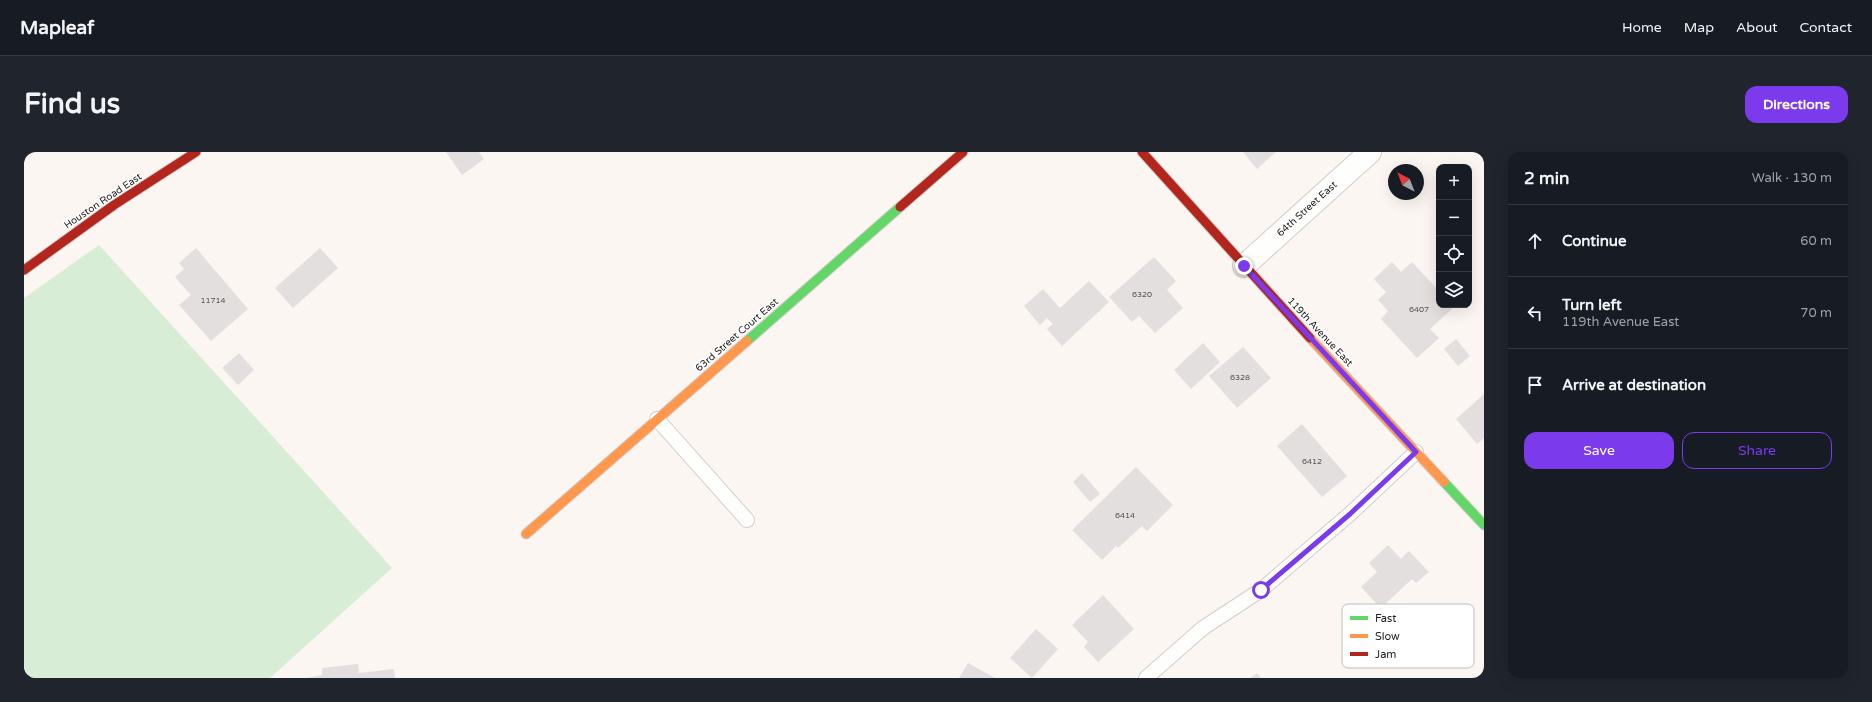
<!DOCTYPE html>
<meta charset="utf-8">
<style>
body{margin:0;font-family:"Varela Round",sans-serif;background:#20242c;color:#f1f3f6}
.controls{position:absolute;right:12px;top:12px;display:grid;overflow:hidden;border-radius:8px;box-shadow:0 4px 16px #0002}
.controls button{width:36px;height:36px;display:grid;place-items:center;padding:0;border:0;border-bottom:1px solid #363941;background:#171b24;color:#f1f3f6;font:20px sans-serif}
.compass{position:absolute;left:1364px;top:12px;width:36px;height:36px;border-radius:50%;background:#171b24;box-shadow:0 4px 16px #0002;rotate:318deg}
.stop{position:absolute;width:12px;height:12px;margin:-9px;border:3px solid #7c3aed;border-radius:50%;background:#fff}
.stop.end{background:#7c3aed;border-color:#fff;box-shadow:0 1px 4px #0008}
.list{margin:0;padding:0;list-style:none}
h2{display:flex;justify-content:space-between;align-items:center;height:52px;margin:0;padding:0 16px;font-size:17px}
h2 small{font-size:13px;font-weight:400;color:#9ea1a6}
.list li{display:grid;grid-template-columns:26px 1fr auto;gap:12px;align-items:center;box-sizing:border-box;height:72px;padding:0 16px;border-top:1px solid #363941}
.list b{display:block;font-size:15px;white-space:nowrap}
.list p{margin:0;font-size:13px;white-space:nowrap;color:#9ea1a6}
.list em{font-size:13px;font-style:normal;color:#9ea1a6}
.actions{display:flex;gap:8px;padding:12px 16px}
.actions a{flex:1;padding:9px 0;border:1px solid #7c3aed;border-radius:12px;text-align:center;font-size:14px;color:#7c3aed}
.actions .main{background:#7c3aed;color:#fff}
.icon{flex:none;width:22px;height:22px;fill:none;stroke:currentColor;stroke-width:2;stroke-linecap:round;stroke-linejoin:round}
.map{position:relative;flex:none;width:1460px;height:526px;overflow:hidden;border-radius:12px}
header{display:flex;align-items:center;gap:24px;box-sizing:border-box;height:56px;padding:0 20px;background:#171b24;border-bottom:1px solid #363941}
header strong{font-size:19px}
nav{display:flex;gap:22px;margin-inline-start:auto;font-size:14px}
.intro{display:flex;align-items:center;justify-content:space-between;box-sizing:border-box;height:96px;padding:0 24px}
h1{margin:0;font-size:28px}
.button{padding:10px 18px;border-radius:12px;background:#7c3aed;color:#fff;font-size:14px;font-weight:700}
main{display:flex;gap:24px;padding:0 24px}
aside{flex:1;background:#171b24;border-radius:12px;box-shadow:0 4px 16px #0002}
.map>svg:first-child{display:block}
.green{fill:#d7edd6}
.building{fill:#e3dfde}
.lines{fill:none;stroke-linecap:round;stroke-linejoin:round}
.lane-casing{stroke:#d2ceca;stroke-width:16}
.street-casing{stroke:#d2ceca;stroke-width:24}
.fast-casing{stroke:#d2ceca;stroke-width:11}
.slow-casing{stroke:#d2ceca;stroke-width:11}
.jam-casing{stroke:#d2ceca;stroke-width:11}
.lane{stroke:#fefefd;stroke-width:14}
.street{stroke:#fefefd;stroke-width:22}
.fast{stroke:#63d668;stroke-width:9}
.slow{stroke:#ff974d;stroke-width:9}
.jam{stroke:#b3261e;stroke-width:9}
.route{stroke:#7c3aed;stroke-width:5}
.labels{text-anchor:middle;dominant-baseline:central;stroke-width:3;stroke-linejoin:round;paint-order:stroke}
.number-label{font-size:8px;fill:#585451}
.street-label{font-size:10px;fill:#25211e;stroke:#fff}
.key{fill:#fff;stroke:#bebcbc;stroke-width:1}
.key-label{font-size:11px;fill:#25211e}
</style>
<header>
<strong>Mapleaf</strong>
<nav><a>Home</a><a>Map</a><a>About</a><a>Contact</a></nav>
</header>
<div class="intro"><h1>Find us</h1><a class="button">Directions</a></div>
<main>
<div class="map">
<svg width="1460" height="526" viewBox="0 0 1460 526">
<rect width="100%" height="100%" fill="#fbf6f1"/>
<path class="green" d="M75 93 368 416 246 526H0V146Z"/>
<path class="building" d="M422 0H455L460 7 438 23Z
M1219 0H1252L1233 17Z
M172 96 224 157 187 189 155 153 167 143 151 125 160 117 155 111Z
M296 96 314 116 269 156 251 136Z
M1130 105 1152 129 1143 138 1159 156 1131 181 1115 164 1108 170 1085 145Z
M1368 110 1377 120 1388 110 1415 139V153H1428L1430 155 1406 177 1415 186 1393 206 1357 167 1364 159 1354 148 1362 140 1350 127Z
M1065 129 1085 150 1038 194 1023 177 1029 172 1023 166 1016 173 1000 154 1019 137 1036 156Z
M1432 187 1446 204 1434 214 1420 197Z
M1179 191 1196 210 1167 237 1150 218Z
M1219 195 1247 226 1213 256 1185 224Z
M215 201 230 218 214 233 198 216Z
M1460 242V286L1453 292 1432 267Z
M1278 272 1323 324 1298 345 1253 294Z
M1112 315 1149 353 1123 379 1118 374 1094 396 1092 394 1078 408 1048 378Z
M1058 321 1076 342 1066 350 1049 330Z
M1364 393 1377 407 1385 399 1405 420 1392 431 1388 427 1357 456 1337 435 1353 420 1345 411Z
M1079 443 1110 477 1074 510 1060 495 1064 490 1048 473Z
M1012 477 1034 497 1008 526 986 506Z
M944 511 971 526H935Z
M334 512 335 521 370 517 371 526H282L298 523V516Z
M1233 521 1237 526H1226Z"/>
<g class="lines">
<g class="lane-casing">
<path id="lane" d="M633 267 723 368
M1122 526 1179 476 1237 438 1326 362 1392 300"/>
</g>
<g class="street-casing">
<path id="street" d="M1220 114 1346 0"/>
</g>
<g class="fast-casing">
<path id="fast" d="M723 189 876 55
M1420 330 1460 373"/>
</g>
<g class="slow-casing">
<path id="slow" d="M1286 186 1420 330
M502 382 723 189"/>
</g>
<g class="jam-casing">
<path id="jam" d="M1118 0 1286 186
M876 55 939 0
M0 118 90 53 172 0"/>
</g>
<use href="#lane" class="lane"/>
<use href="#street" class="street"/>
<use href="#fast" class="fast"/>
<use href="#slow" class="slow"/>
<use href="#jam" class="jam"/>
</g>
<g class="lines">
<path class="route" d="M1220 114 1392 300 1326 362 1237 438"/>
</g>
<g class="labels">
<g class="number-label">
<text x="1118" y="142">6320</text>
<text x="189" y="148">11714</text>
<text x="1395" y="157">6407</text>
<text x="1216" y="225">6328</text>
<text x="1288" y="309">6412</text>
<text x="1101" y="363">6414</text>
</g>
<g class="street-label">
<text transform="translate(79 49) rotate(-34)">Houston Road East</text>
<text transform="translate(1283 57) rotate(-42)">64th Street East</text>
<text transform="translate(1296 180) rotate(47)">119th Avenue East</text>
<text transform="translate(713 183) rotate(-41)">63rd Street Court East</text>
</g>
</g>
<rect x="1318" y="452" width="132" height="64" rx="6" class="key"/>
<rect x="1326" y="464" width="18" height="4" fill="#63d668"/>
<rect x="1326" y="482" width="18" height="4" fill="#ff974d"/>
<rect x="1326" y="500" width="18" height="4" fill="#b3261e"/>
<g class="key-label">
<text x="1351" y="470">Fast</text>
<text x="1351" y="488">Slow</text>
<text x="1351" y="506">Jam</text>
</g>
</svg>
<div class="controls">
<button>+</button>
<button>−</button>
<button><svg class="icon" aria-label="locate" viewBox="0 0 24 24"><circle cx="12" cy="12" r="6"/><path d="M12 2v4M12 18v4M2 12h4M18 12h4"/></svg></button>
<button><svg class="icon" aria-label="layers" viewBox="0 0 24 24"><path d="M12 4l9 5-9 5-9-5zM3 14l9 5 9-5"/></svg></button>
</div>
<svg class="compass" viewBox="-18 -18 36 36"><path d="M0-13l5 13h-10z" fill="#e53935"/><path d="M0 13l5-13h-10z" fill="#9ea1a6"/></svg>
<div class="stop" style="left:1237px;top:438px"></div>
<div class="stop end" style="left:1220px;top:114px"></div>
</div>
<aside>
<h2>2 min<small>Walk · 130 m</small></h2>
<ul class="list">
<li><svg class="icon" aria-label="ahead" viewBox="0 0 24 24"><path d="M12 20V5M6 11l6-6 6 6"/></svg><div><b>Continue</b></div><em>60 m</em></li>
<li><svg class="icon" aria-label="left" viewBox="0 0 24 24"><path d="M17 20v-9H6M10 6l-5 5 5 5"/></svg><div><b>Turn left</b><p>119th Avenue East</p></div><em>70 m</em></li>
<li><svg class="icon" aria-label="arrive" viewBox="0 0 24 24"><path d="M6 21V4h12l-3 4 3 4H6"/></svg><div><b>Arrive at destination</b></div></li>
</ul>
<div class="actions"><a class="main">Save</a><a>Share</a></div>
</aside>
</main>
